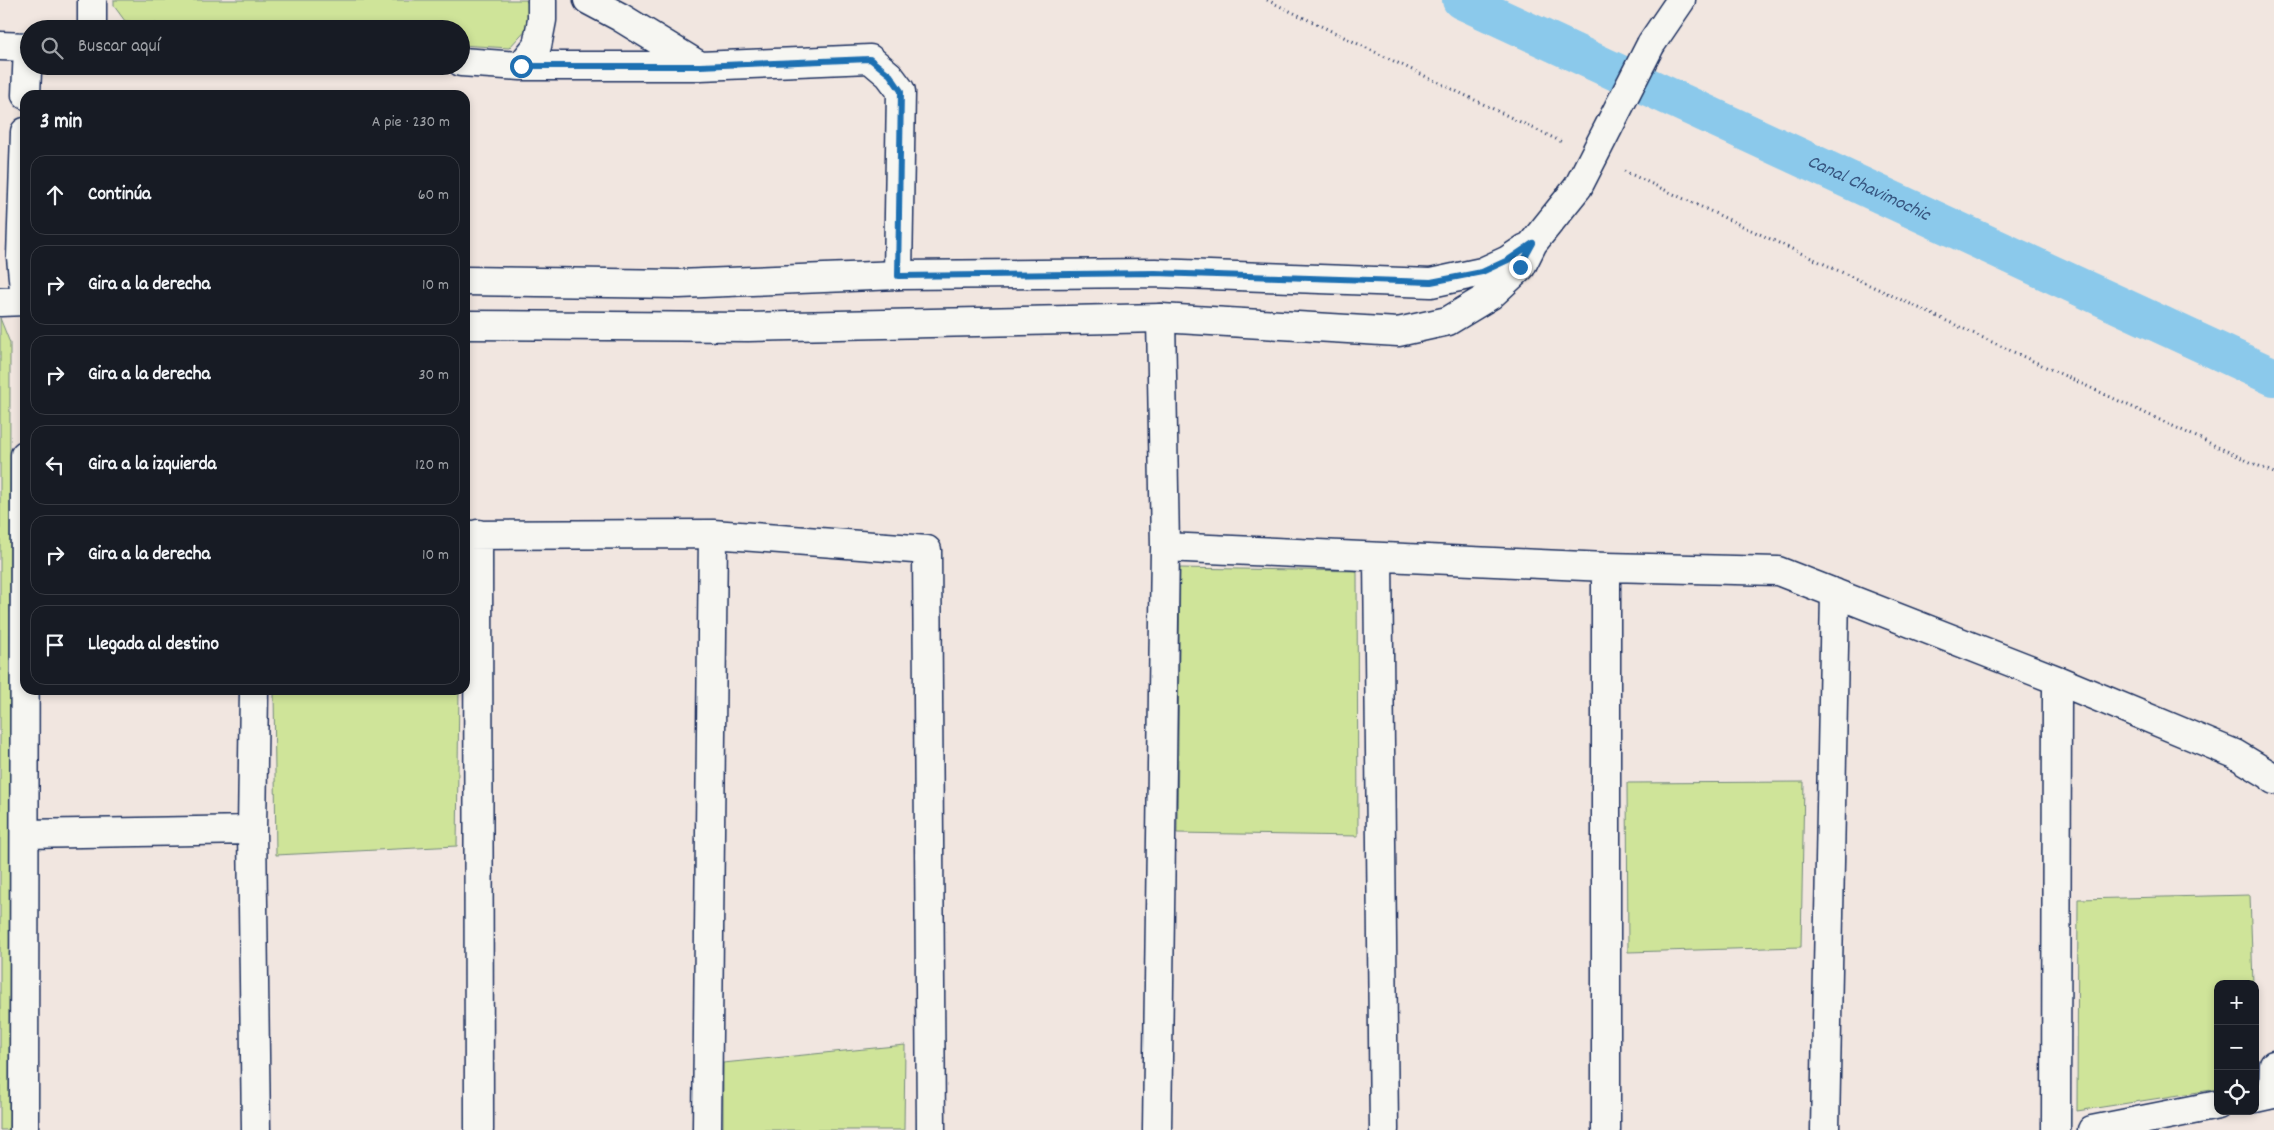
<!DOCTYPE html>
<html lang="es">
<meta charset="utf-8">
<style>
body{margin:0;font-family:Dekko,sans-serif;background:#20242c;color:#f1f3f6}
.controls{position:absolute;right:15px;bottom:15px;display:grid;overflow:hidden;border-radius:10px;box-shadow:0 2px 8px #0003}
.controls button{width:45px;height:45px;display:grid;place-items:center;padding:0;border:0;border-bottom:1px solid #363941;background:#171b24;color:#f1f3f6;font:25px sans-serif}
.stop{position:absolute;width:15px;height:15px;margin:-11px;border:4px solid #1f6fb2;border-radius:50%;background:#fff}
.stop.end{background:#1f6fb2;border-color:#fff;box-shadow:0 1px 5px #0008}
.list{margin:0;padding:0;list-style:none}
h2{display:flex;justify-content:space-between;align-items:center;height:65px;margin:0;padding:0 20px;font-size:21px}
h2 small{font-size:16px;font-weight:400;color:#9ea1a6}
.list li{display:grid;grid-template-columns:32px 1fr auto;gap:15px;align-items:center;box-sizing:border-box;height:80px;margin:0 10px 10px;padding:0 10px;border:1px solid #363941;border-radius:15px}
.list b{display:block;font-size:19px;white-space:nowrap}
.list em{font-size:16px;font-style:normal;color:#9ea1a6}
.icon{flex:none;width:28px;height:28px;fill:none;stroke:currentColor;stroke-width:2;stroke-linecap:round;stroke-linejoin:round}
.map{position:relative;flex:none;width:2274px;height:1130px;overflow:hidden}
.search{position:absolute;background:#171b24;box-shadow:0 2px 8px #0003;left:20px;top:20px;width:450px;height:55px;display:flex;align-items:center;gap:12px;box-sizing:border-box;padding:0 18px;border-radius:28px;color:#9ea1a6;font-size:19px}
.panel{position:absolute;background:#171b24;box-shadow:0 2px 8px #0003;left:20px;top:90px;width:450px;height:605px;border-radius:15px}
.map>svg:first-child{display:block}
.green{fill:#cfe499;stroke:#758a7c}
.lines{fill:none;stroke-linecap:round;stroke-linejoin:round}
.canal{stroke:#8bc9eb;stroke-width:38}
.minor-casing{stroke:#1b2f5e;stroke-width:31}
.tertiary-casing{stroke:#1b2f5e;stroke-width:31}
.path{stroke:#1b2f5e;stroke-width:3;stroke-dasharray:1 4;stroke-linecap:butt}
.minor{stroke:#f6f6f2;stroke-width:28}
.tertiary{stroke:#f6f6f2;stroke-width:28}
.tertiary-bridge-casing{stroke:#1b2f5e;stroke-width:31;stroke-linecap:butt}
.tertiary-bridge{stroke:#f6f6f2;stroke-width:28}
.route{stroke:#1f6fb2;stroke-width:6}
.labels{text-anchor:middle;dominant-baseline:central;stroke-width:4;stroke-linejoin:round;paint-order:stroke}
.water-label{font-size:19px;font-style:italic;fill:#375681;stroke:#f6f6f2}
</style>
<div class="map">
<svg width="2274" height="1130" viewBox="0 0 2274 1130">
<rect width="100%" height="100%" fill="#f1e6e0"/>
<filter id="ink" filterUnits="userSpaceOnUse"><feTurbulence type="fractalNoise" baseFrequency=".02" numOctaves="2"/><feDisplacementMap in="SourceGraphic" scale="10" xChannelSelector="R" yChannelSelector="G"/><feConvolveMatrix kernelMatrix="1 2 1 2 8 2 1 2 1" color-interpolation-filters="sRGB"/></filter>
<g filter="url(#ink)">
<path class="green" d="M114 0H526L529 6 530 25 509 48 461 45V29H229L125 21 114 6Z
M0 318 10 343 9 1130H0Z
M1180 568 1357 571 1358 836 1177 833Z
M274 690H459L457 846 276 855Z
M1804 782 1801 947 1628 952 1627 783Z
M2250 895 2253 984H2218V1089L2077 1111 2078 899Z
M905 1045 904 1130H723V1063Z"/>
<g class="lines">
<path class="canal" id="s1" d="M1461 0 2274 377"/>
<g class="minor-casing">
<path id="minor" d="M588 0 620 17 700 66
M92 29V0
M0 46 29 47
M461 62 521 66H700L870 59 889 75 901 91 898 275
M521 66 537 46 542 20V0
M478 534 479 1130
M465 535 713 534 927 550 931 1130
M1165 547 1606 567 1778 571 2057 680 2235 754 2273 777 2274 780
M1378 557 1384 1130
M1606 567V1130
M254 690 252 830 256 1130
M25 834 252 830
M2255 1098 2273 1094 2274 1065
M707 1130 713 534
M1157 1130 1165 547 1161 318
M1825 1130 1835 593
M2056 1130 2057 680
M2092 1130 2218 1105"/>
</g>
<g class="tertiary-casing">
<path id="tertiary" d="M1651 44 1681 0
M26 95 28 47
M25 132 21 257 25 300
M465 281 679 284 898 275 1155 273 1431 283 1482 272 1508 260 1526 248
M0 302 25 301
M465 325 748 327 1161 318 1398 332 1448 321 1491 295 1521 267 1533 243 1578 187
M24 1130 25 455"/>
</g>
<path class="path" d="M1267 0 1564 143
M1624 171 2274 473"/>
<use href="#minor" class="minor"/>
<use href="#tertiary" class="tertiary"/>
<g class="tertiary-bridge-casing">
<path id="tertiary-bridge" d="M1578 187 1651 44"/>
</g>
<use href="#tertiary-bridge" class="tertiary-bridge"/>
</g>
</g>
<g class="lines" filter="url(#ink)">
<path class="route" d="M521 66H700L870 59 890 75 901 91 898 276 1155 273 1431 282 1482 272 1508 260 1533 243 1520 267"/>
</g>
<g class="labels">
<g class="water-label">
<text stroke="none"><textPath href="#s1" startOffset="449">Canal Chavimochic</textPath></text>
</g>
</g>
</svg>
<div class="controls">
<button>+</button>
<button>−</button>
<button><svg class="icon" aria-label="locate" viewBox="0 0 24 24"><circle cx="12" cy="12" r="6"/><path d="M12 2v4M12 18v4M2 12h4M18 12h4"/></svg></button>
</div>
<div class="stop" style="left:521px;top:66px"></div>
<div class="stop end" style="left:1520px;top:267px"></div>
<div class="search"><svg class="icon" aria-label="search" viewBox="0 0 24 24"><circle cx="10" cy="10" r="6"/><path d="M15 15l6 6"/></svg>Buscar aquí</div>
<section class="panel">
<h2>3 min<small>A pie · 230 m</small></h2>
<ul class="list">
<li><svg class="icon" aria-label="ahead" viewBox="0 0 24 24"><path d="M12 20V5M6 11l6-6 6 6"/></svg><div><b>Continúa</b></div><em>60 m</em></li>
<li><svg class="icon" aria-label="right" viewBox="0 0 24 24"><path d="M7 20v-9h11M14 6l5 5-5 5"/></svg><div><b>Gira a la derecha</b></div><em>10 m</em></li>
<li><svg class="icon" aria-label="right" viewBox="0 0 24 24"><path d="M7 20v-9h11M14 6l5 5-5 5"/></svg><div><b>Gira a la derecha</b></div><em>30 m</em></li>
<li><svg class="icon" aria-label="left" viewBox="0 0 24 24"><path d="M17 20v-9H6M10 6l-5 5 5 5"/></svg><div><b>Gira a la izquierda</b></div><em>120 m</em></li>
<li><svg class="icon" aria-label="right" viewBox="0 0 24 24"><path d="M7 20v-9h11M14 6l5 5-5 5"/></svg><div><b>Gira a la derecha</b></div><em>10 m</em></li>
<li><svg class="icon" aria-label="arrive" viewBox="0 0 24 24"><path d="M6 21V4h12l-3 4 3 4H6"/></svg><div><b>Llegada al destino</b></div></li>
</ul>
</section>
</div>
